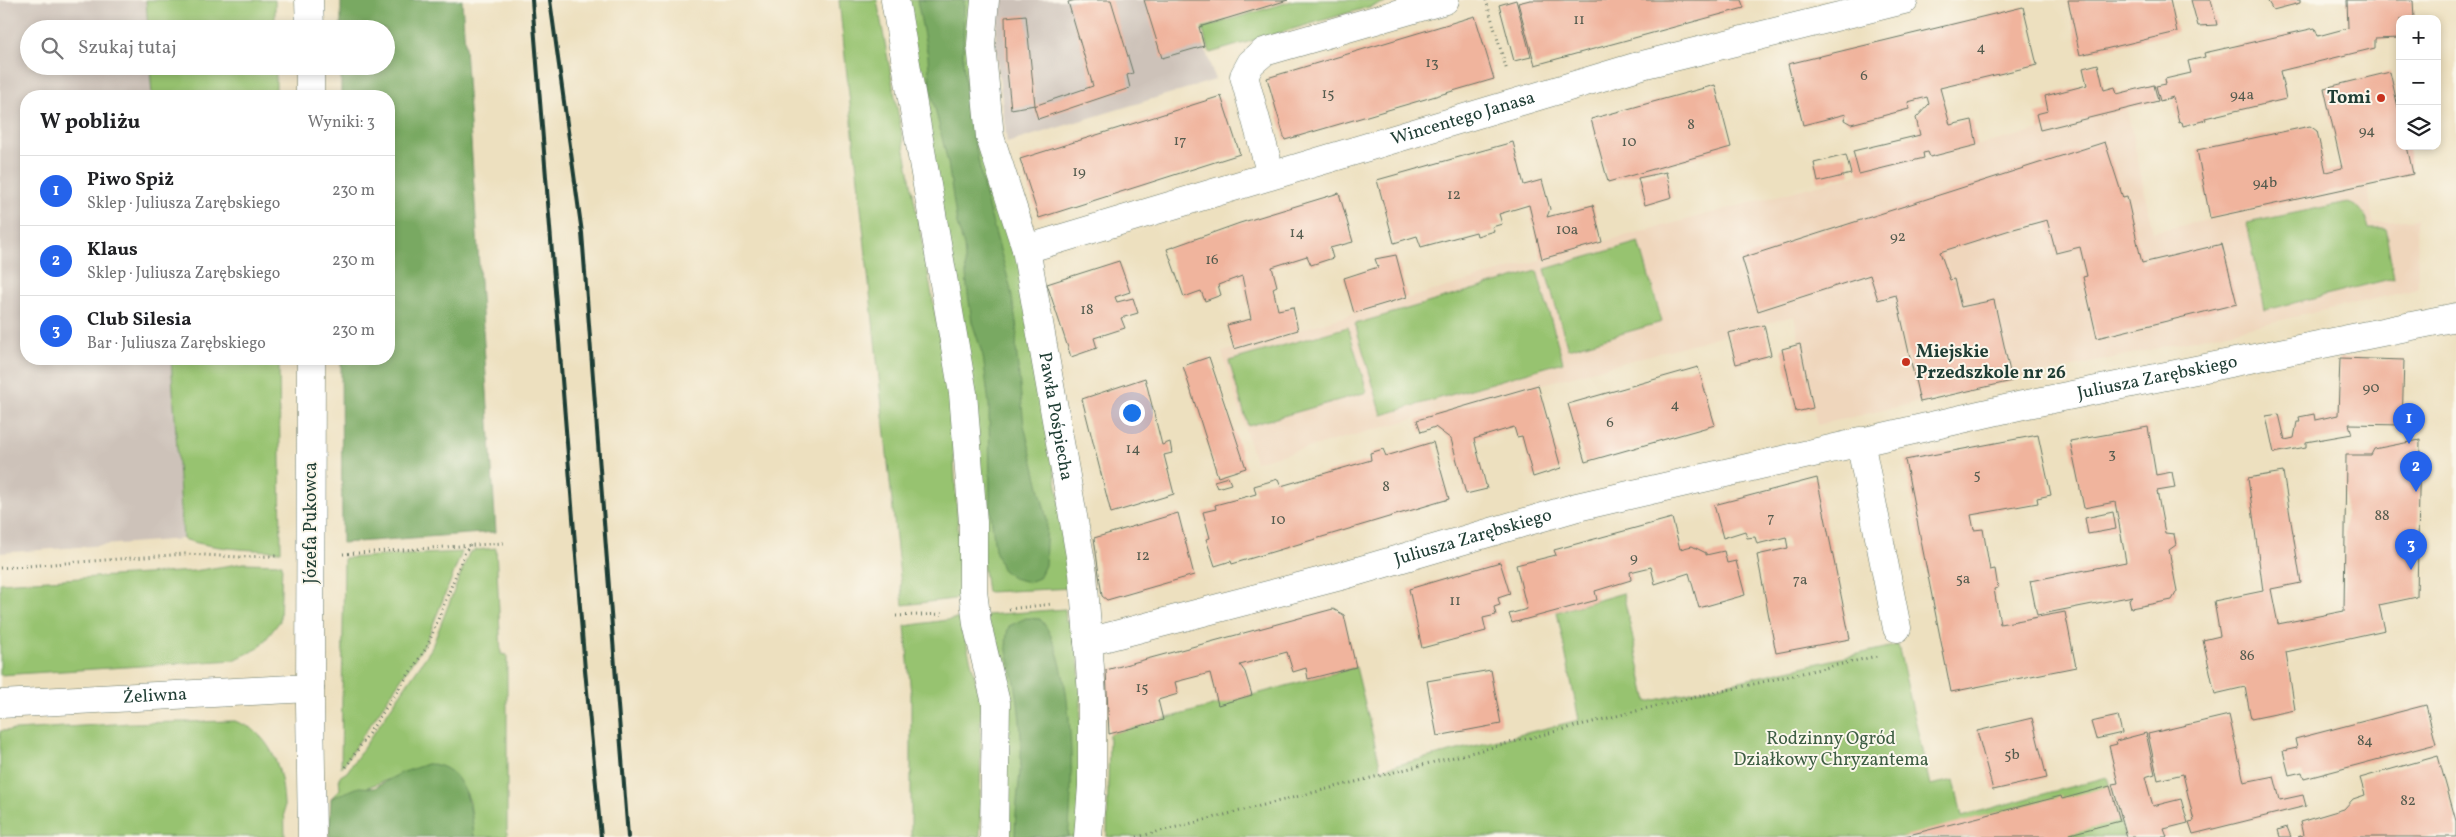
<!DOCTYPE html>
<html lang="pl">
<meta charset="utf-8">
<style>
body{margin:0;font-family:Vollkorn,serif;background:#f6f6f6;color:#202124}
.controls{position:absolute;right:15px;top:15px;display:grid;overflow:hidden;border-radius:10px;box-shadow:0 2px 8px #0003}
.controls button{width:45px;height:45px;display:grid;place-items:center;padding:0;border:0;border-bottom:1px solid #e0e0e0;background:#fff;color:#202124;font:25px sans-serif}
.you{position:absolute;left:1131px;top:412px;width:18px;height:18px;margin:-12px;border:4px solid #fff;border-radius:50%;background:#1a73e8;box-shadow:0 0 0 8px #1a73e833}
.badge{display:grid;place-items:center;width:32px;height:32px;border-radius:50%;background:#2563eb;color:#fff;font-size:16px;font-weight:700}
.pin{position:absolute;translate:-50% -41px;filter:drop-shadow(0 1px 2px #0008)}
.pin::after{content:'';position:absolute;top:26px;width:18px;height:15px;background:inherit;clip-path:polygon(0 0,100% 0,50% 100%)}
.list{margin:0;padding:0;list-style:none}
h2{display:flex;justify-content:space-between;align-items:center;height:65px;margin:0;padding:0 20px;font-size:21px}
h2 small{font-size:16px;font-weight:400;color:#757577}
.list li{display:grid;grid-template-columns:32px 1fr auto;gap:15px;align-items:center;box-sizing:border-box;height:70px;padding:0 20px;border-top:1px solid #e0e0e0}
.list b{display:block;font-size:19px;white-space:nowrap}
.list p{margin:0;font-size:16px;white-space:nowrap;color:#757577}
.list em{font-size:16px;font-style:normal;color:#757577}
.icon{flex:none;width:28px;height:28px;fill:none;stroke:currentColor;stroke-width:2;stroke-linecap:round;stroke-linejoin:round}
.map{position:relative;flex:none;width:2456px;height:837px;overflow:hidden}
.search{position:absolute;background:#fff;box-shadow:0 2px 8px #0003;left:20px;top:20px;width:375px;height:55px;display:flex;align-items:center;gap:12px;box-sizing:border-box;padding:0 18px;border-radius:28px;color:#757577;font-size:19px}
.panel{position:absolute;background:#fff;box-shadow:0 2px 8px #0003;left:20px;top:90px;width:375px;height:275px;border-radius:20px}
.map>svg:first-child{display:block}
.built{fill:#efd6bc}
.industrial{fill:#cdc2b9}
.green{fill:#97c370;stroke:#5b8052}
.forest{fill:#79a962;stroke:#4c734b}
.building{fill:#f0b49d}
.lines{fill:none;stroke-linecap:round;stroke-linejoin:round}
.minor-casing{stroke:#677665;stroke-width:29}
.path{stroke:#677665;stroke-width:3;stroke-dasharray:1 4;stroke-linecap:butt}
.minor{stroke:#fff;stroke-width:28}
.rail{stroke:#1f3d34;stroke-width:4}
.poi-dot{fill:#c8321e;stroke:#fbf7ec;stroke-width:2}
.labels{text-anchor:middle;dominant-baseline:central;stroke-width:4;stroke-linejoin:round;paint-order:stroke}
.number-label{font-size:15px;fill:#535b4e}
.poi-label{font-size:18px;font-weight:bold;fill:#1f3d34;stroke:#fbf7ec;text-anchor:end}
.street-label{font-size:18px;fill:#1f3d34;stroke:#fbf7ec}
.park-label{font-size:18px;fill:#3d5e43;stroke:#fbf7ec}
</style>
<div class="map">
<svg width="2456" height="837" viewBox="0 0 2456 837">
<rect width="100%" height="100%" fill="#fbf7ec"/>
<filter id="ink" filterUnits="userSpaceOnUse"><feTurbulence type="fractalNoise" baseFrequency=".02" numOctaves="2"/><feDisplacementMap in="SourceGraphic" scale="10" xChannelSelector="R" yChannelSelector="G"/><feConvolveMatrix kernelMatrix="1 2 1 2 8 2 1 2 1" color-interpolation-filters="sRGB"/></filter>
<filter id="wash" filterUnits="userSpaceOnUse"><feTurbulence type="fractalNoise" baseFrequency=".0096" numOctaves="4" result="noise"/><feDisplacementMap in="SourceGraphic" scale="20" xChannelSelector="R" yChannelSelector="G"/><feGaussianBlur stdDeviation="1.12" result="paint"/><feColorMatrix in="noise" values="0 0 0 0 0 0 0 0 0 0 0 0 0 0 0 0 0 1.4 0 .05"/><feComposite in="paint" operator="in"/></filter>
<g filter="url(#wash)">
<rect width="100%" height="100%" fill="#ede0bf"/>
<path class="built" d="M2127 109 2153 232 2368 184 2373 223 2417 219 2418 289 1817 425 1794 316 1255 462 1222 352 1602 242 1859 174Z"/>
<path class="industrial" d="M0 0H146L148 29H29V66H150L152 96H26V359H171L183 539 0 553Z
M999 0H1190L1215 80 1007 143 995 42Z"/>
<path class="green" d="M146 0H275V29H148Z
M839 0H877L950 392 962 598 903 605Z
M906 0H976L1074 588 987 592Z
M1295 0H1393L1210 53 1202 28Z
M150 66H276V96H152Z
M2348 202C2362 206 2365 216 2369 228H2385L2394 278 2265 310 2247 223Z
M1639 242 1662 322 1568 349 1545 269Z
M1537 271 1563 362 1382 415 1355 324Z
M1348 327 1367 392 1248 426 1229 361Z
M171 359H279L281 551C249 550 214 549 183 539Z
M496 548 501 654 507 655V837H474L470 802 466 792 427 764C395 777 364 790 331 798L340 789 339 777 347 772 431 649 469 553 476 550Z
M462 552 426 642 341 768 344 558Z
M244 563 282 564 280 621 259 648 234 660 0 675V583L194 571Z
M1623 593 1647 702 1898 645 1930 785 1954 780 1962 816 2107 777 2125 837H1107L1109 734 1356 667 1381 769 1579 720 1557 612Z
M1065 609 1066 622 1076 621 1081 697 1078 837H1005L987 615Z
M960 618 981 701 980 837H911V695L905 626Z
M235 721C242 724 251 727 256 732 286 759 284 800 285 837L0 836V731L130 723Z"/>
<path class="forest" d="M341 0H462L496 532 342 543 341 359H389V96H341V66H386V29H341Z
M917 0H964L963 62 968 108 986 199 1010 286 1017 328 1016 348 1024 425 1047 520 1045 565 1039 578 1029 582 1013 578 1002 569 995 550 990 504 989 404 983 356 972 322 967 287 964 246 957 224 948 163 930 87 928 56Z
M1026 618 1040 619C1075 657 1074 787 1068 837H1015C1015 815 1018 794 1020 772 1023 745 1020 715 1016 689 1013 667 1001 648 1009 626Z
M427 764C465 763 472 808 474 837H329L331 798 359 787 374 788 401 773Z"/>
<g id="blocks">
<path class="building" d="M1076 0H1111L1133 73 1127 75 1130 88 1038 119 1034 106 1093 86 1068 2Z
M1144 0H1288L1199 27 1204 46 1162 58Z
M1516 0 1531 57 1514 61 1499 5Z
M1530 0H1741L1744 8 1535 65 1518 3Z
M2068 0H2170L2177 32 2080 55Z
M2191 0H2211L2217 25 2198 26Z
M2267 0H2300V3L2273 10Z
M2347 0H2413L2414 19H2400V38L2375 39V48L2280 71 2286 99 2205 118 2206 120 2183 126 2182 122 2179 123 2173 97 2160 101 2156 86 2166 84 2165 79 2191 73 2188 61 2205 57 2204 53 2315 28 2318 36 2348 28Z
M2023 7 2037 65 1940 88 1950 125 1972 120 1977 145 1930 157 1928 152 1923 153 1924 158 1859 174 1853 151 1920 135 1916 118 1929 104 1927 97 1908 102 1909 109 1851 124 1844 120 1846 114 1803 125 1788 64Z
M1026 15 1035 105 1011 109 1006 61 1005 17Z
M1475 16 1494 79 1285 140 1267 78Z
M2098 64 2104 90 2115 87 2117 94 2154 85 2158 101 2040 130 2036 114 2048 111 2045 96 2087 85 2083 68Z
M2390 72 2400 116V146H2407L2413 174 2210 218 2197 150 2310 126 2317 131 2326 172 2342 168 2324 88Z
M1715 85 1731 147 1608 182 1591 119Z
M1221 96 1240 154 1039 218 1020 159Z
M1513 142 1524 185 1542 180 1550 209 1547 217 1593 205 1602 242 1542 259 1529 205 1499 214 1502 224 1492 227 1494 231 1477 236 1476 232 1421 247 1417 236 1394 243 1377 180Z
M2105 142 2123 198 2127 197 2142 263 2222 244 2237 304 2097 338 2083 277 2087 276 2080 247 2056 253 2047 220 2010 230 1940 252 1950 280 1954 279 1961 307 1994 300 2012 381 1920 402 1896 295 1878 300 1870 275 1758 311 1742 258Z
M1846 155 1851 174 1818 182 1814 163Z
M1666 172 1672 197 1645 205 1638 178Z
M1339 193 1353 242 1330 248 1333 258 1311 265 1307 256 1272 267 1277 286 1273 288 1278 310 1293 307 1298 330 1234 349 1227 325 1251 319 1242 276 1218 285 1221 295 1205 301 1201 291 1184 297 1167 249 1240 223Z
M1396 255 1407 297 1354 313 1344 278 1378 267 1375 259Z
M1119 261 1130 292 1115 297 1117 302 1133 298 1138 313 1121 318 1125 328 1094 338 1097 348 1071 357 1047 284Z
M1764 325 1771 355 1736 364 1728 333Z
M1800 344 1813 408 1796 412 1782 349Z
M1209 357 1246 468 1218 477 1183 366Z
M2340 358 2404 360 2402 425 2349 424 2352 434 2306 442V447L2274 453 2266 416 2279 414 2285 440 2294 438 2297 422H2300L2299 417 2314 414 2315 420 2338 415Z
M1698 367 1715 425 1585 462 1568 404Z
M1145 378 1162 445 1170 442 1172 453 1164 455 1174 494 1111 513 1082 399Z
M1538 385 1561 468 1533 477 1522 436 1517 437 1514 427 1474 439 1487 489 1466 494 1451 439 1435 427 1421 432 1417 420Z
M2148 427 2156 475 2172 472 2175 488 2157 491 2165 533 2174 534 2176 545 2169 550 2177 591 2172 600 2131 608 2129 599 2133 596 2037 615 2030 581 2126 562 2115 502 2084 508 2070 441Z
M2038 435 2051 495 2037 498 2038 503 1971 515 1974 530 1983 529 1990 570 1995 569 1998 588 1994 589 2000 624 2065 612 2076 667 1951 692 1905 460Z
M2420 440 2417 597 2379 605 2385 630 2286 652 2295 710 2251 719 2245 687 2215 694 2203 640 2220 636 2214 601 2263 591 2248 478 2283 472 2301 583 2271 589 2278 624 2344 611 2346 455H2371L2374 449Z
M1433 442 1449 499 1232 564 1231 561 1215 566 1206 539 1210 538 1203 512 1216 509 1215 505 1256 494 1254 486 1278 479 1281 486 1371 460 1370 453 1383 449 1386 456Z
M1228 477 1231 484 1217 488 1214 481Z
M1817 478 1850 639 1776 653 1757 555 1788 548 1786 537 1757 544 1755 537 1747 538 1745 531 1723 538 1714 505Z
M2113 512 2116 529 2088 534 2085 518Z
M1178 513 1194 575 1107 600 1102 596 1094 538Z
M1672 518 1680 549 1692 546 1706 553V555L1724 551 1727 563 1736 561 1745 595 1699 608 1689 573 1655 584 1651 567 1630 572 1631 580 1595 591 1597 600 1512 623 1509 614 1527 609 1516 565 1556 555 1554 550Z
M1500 562 1510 594 1498 598 1500 605 1494 607 1496 615 1483 618 1486 631 1422 648 1409 589Z
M1333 609 1344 615 1356 667 1308 679 1306 668 1293 672 1287 652 1240 665 1245 672 1252 695 1218 705 1210 673 1175 682 1178 694 1158 700 1163 720 1109 734 1106 670Z
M1491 670 1501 724 1437 736 1427 681Z
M2426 705 2436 744 2304 779 2302 772 2289 775 2283 751 2297 748 2295 739Z
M2229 715 2244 782 2274 776 2280 800 2303 795 2306 806 2193 834 2189 822 2194 821 2183 774 2158 780 2148 734Z
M2118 716 2122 733 2096 739 2091 722Z
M2032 718 2047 778 1993 790 1977 731Z
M2146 733 2155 774 2145 777 2153 806 2181 799 2188 823 2164 829 2167 837H2127L2112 784 2118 783 2109 746 2117 744 2116 741Z
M2438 756 2456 821V837H2298L2303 835 2300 822 2344 809 2353 799 2365 795 2360 778Z
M2110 786 2120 821 2070 834 2068 837H1901L2061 796 2062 799Z
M2287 827 2291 837H2280L2278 830Z"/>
</g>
</g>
<g filter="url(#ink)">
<use href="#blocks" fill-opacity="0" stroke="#677665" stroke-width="1"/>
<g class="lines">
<g class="minor-casing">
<g id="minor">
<path d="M309 0 310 29"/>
<path d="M895 0 963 393 973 522V591L977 624 996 703 994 837"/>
<path id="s1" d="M985 0 981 44 990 137 1026 249 1083 573 1092 695V786L1088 837"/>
<path d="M310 66V96"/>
<path d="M1271 175 1244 76 1251 63 1264 52 1445 0"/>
<path id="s2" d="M1026 249 1642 65 1904 0"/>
<path d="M311 359 310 705 312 837"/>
<path d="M1860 441 1897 628"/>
<path id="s3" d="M1088 642 1341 576 1577 507 2023 405 2456 317"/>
<path id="s4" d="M0 704 310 688"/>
</g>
</g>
<path class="path" d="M1486 0 1507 71
M343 554 504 543
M0 568 185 554 240 557 277 556
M1009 609 1052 604
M896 616 943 614
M346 767 427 647 465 552 470 545
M1137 837 1648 708 1877 656"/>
<use href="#minor" class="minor"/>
<path class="rail" d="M532 0 585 670 601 837
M550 0 582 233 628 837"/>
</g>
</g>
<g class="poi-dot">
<circle cx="2381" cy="98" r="5"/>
<circle cx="1906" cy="362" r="5"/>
</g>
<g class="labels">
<g class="number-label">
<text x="1579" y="20">11</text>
<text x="1981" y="48">4</text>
<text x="1432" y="63">13</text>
<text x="1864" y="76">6</text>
<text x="1328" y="94">15</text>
<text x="2242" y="95">94a</text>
<text x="1691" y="125">8</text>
<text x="2367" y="131">94</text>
<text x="1180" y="141">17</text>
<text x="1629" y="142">10</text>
<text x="1079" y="172">19</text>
<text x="2265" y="183">94b</text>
<text x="1454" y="195">12</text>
<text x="1567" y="230">10a</text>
<text x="1297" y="233">14</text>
<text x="1898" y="237">92</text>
<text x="1212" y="260">16</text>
<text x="1087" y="310">18</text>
<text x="2371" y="388">90</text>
<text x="1675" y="405">4</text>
<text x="1610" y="423">6</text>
<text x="1133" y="449">14</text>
<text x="2112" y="454">3</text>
<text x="1977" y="475">5</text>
<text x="1386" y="487">8</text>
<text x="2382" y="516">88</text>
<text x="1771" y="518">7</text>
<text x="1278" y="520">10</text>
<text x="1143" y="556">12</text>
<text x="1634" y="558">9</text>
<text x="1963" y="579">5a</text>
<text x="1800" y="580">7a</text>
<text x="1455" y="601">11</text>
<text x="2247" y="656">86</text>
<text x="1142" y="688">15</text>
<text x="2365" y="741">84</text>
<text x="2012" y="755">5b</text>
<text x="2408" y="801">82</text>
</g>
<g class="poi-label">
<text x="2371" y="98">Tomi</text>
<text x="1916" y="352" text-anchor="start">Miejskie<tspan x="1916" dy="21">Przedszkole nr 26</tspan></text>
</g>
<g class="street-label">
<text stroke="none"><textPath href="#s2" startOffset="456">Wincentego Janasa</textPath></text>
<text stroke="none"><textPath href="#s3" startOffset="1102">Juliusza Zarębskiego</textPath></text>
<text stroke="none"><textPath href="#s1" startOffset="425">Pawła Pośpiecha</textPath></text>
<text transform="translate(311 523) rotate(-90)">Józefa Pukowca</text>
<text stroke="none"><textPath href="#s3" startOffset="399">Juliusza Zarębskiego</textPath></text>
<text stroke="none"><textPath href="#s4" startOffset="155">Żeliwna</textPath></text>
</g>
<g class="park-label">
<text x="1831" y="739">Rodzinny Ogród<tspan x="1831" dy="21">Działkowy Chryzantema</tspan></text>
</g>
</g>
</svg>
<div class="controls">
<button>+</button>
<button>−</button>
<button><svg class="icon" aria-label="layers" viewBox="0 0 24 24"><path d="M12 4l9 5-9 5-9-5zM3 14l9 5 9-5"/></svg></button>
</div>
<div class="you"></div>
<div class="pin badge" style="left:2409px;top:444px">1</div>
<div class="pin badge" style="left:2416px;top:492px">2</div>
<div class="pin badge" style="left:2411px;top:570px">3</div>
<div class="search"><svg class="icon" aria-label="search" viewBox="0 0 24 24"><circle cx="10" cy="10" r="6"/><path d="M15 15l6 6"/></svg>Szukaj tutaj</div>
<section class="panel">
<h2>W pobliżu<small>Wyniki: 3</small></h2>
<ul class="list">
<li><span class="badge">1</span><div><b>Piwo Spiż</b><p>Sklep · Juliusza Zarębskiego</p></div><em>230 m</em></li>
<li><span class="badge">2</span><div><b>Klaus</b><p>Sklep · Juliusza Zarębskiego</p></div><em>230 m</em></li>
<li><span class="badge">3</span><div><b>Club Silesia</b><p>Bar · Juliusza Zarębskiego</p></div><em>230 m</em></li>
</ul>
</section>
</div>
